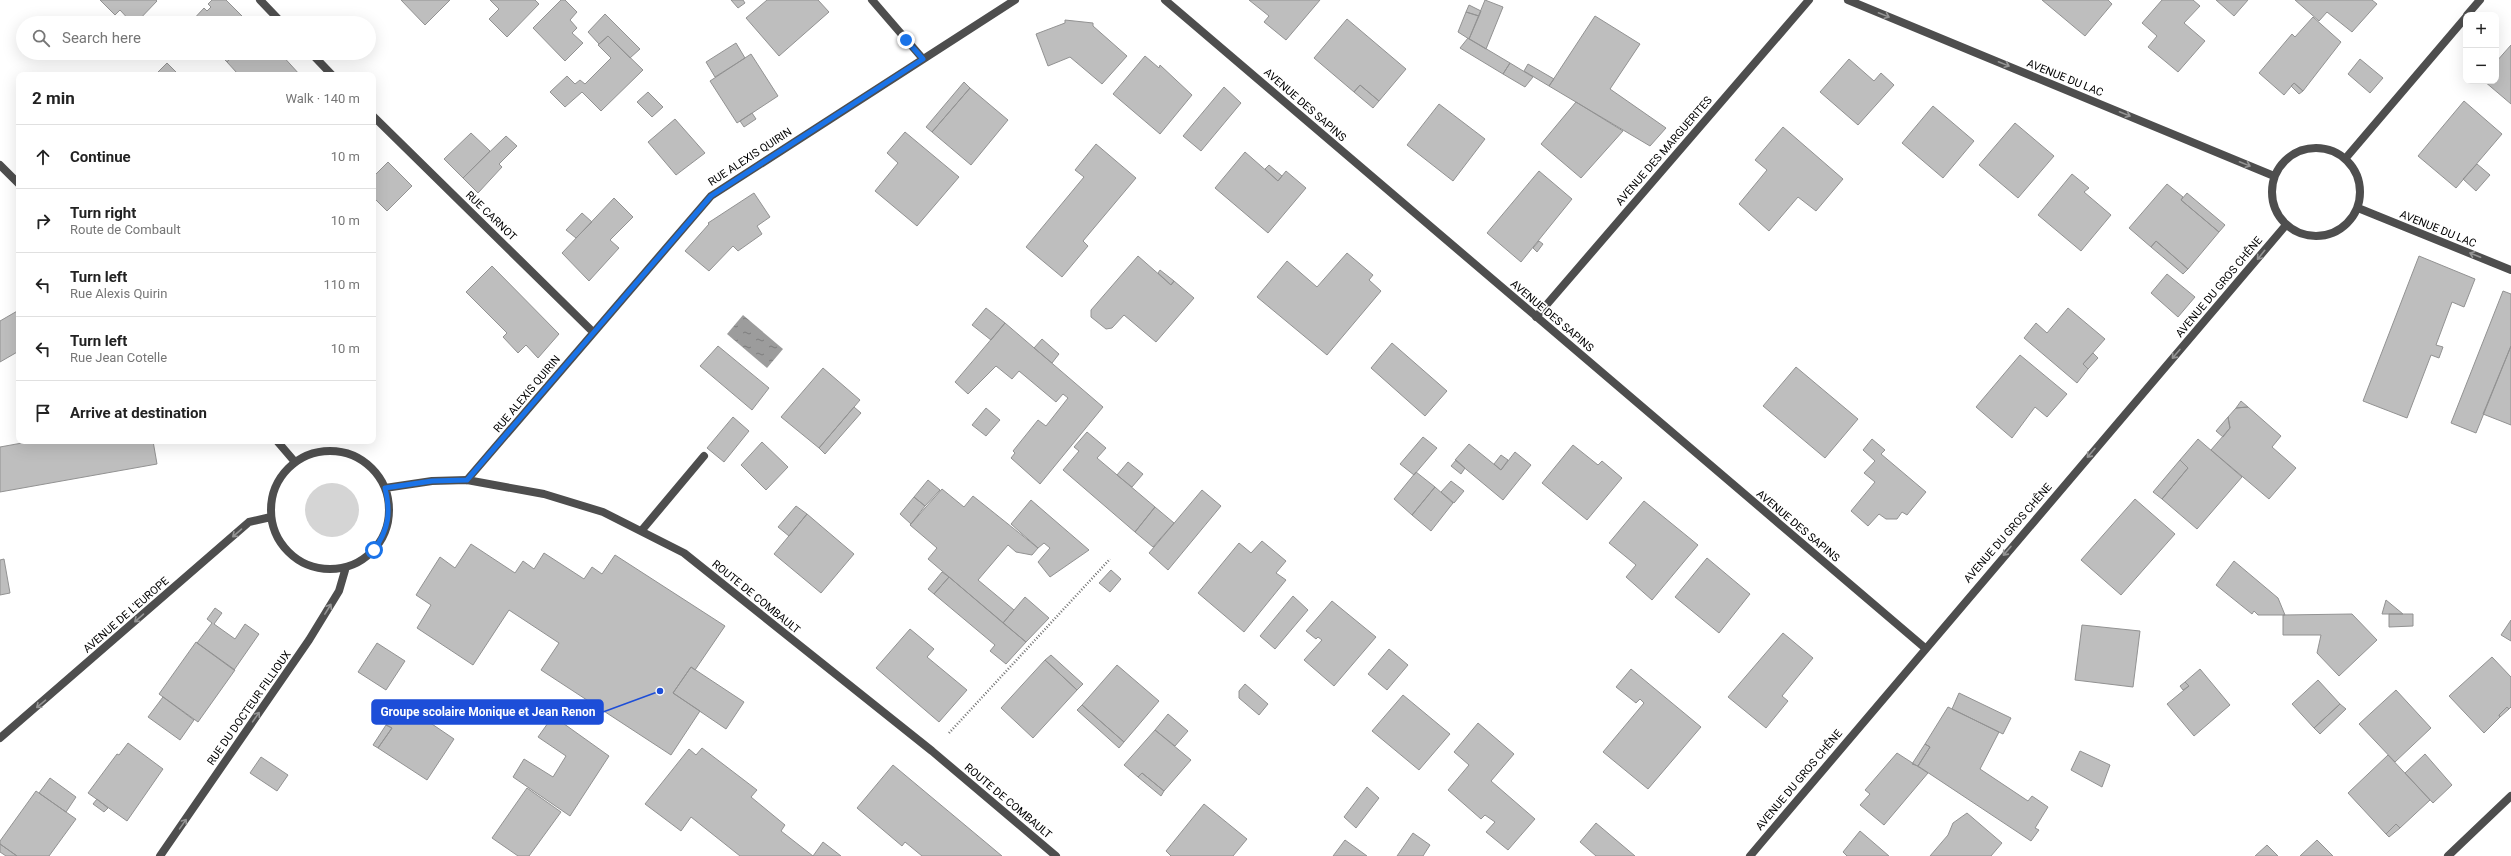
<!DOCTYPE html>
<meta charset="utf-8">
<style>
body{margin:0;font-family:Roboto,sans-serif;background:#f2f2f2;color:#222}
.controls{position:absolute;right:12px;top:12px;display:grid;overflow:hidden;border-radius:8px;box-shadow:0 4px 16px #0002}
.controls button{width:36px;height:36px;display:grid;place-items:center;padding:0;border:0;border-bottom:1px solid #e0e0e0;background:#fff;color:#222;font:20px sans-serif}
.stop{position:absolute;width:12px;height:12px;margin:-9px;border:3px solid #1a73e8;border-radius:50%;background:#fff}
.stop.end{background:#1a73e8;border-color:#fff;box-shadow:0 1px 4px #0008}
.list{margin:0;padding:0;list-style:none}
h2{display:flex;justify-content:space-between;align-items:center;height:52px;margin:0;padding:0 16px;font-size:17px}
h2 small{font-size:13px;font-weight:400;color:#767676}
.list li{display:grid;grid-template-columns:26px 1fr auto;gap:12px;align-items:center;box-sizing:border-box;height:64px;padding:0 16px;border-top:1px solid #e0e0e0}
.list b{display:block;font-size:15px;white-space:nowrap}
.list p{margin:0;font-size:13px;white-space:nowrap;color:#767676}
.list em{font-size:13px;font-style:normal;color:#767676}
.icon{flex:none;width:22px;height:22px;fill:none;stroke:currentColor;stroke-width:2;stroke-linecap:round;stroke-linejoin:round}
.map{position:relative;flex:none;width:2511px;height:856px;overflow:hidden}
.search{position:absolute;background:#fff;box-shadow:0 4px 16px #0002;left:16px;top:16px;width:360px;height:44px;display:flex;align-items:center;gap:10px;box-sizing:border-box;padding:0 14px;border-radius:22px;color:#767676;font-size:15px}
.panel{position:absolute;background:#fff;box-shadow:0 4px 16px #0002;left:16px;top:72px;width:360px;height:372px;border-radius:8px}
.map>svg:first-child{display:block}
.green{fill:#d5d5d5}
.water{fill:url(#water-ripples)}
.building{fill:#bebebe;stroke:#929292}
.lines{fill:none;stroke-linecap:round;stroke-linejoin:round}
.path{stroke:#707070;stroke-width:2.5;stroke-dasharray:1 2;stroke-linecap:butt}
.service{stroke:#4e4e4e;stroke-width:8}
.minor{stroke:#4e4e4e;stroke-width:8}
.tertiary{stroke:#4e4e4e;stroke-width:8}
.oneway{stroke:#959595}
.route{stroke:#1a73e8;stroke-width:5}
.labels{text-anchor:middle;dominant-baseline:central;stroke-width:3.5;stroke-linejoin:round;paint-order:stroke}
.street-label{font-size:11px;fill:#000;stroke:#fff}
.leader{fill:none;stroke:#1d4ed8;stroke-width:1.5}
.callout-dot{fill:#1d4ed8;stroke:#fff;stroke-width:1.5}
.callout{fill:#1d4ed8;stroke:#1d4ed8;stroke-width:1.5}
.callout-label{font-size:12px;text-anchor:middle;font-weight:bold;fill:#fff}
</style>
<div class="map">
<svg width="2511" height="856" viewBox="0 0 2511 856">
<defs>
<pattern id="water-ripples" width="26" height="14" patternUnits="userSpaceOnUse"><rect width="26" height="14" fill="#9c9c9c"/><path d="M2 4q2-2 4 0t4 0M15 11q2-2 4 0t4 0" fill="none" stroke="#7d7d7d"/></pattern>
</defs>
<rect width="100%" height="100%" fill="#fff"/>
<path class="green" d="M305 510a27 27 0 1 1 54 0a27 27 0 1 1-54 0Z"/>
<path class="water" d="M743 315 783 349 767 368 727 334Z"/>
<path class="building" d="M100 0H156L157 1 136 23H132L120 10 115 15Z
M212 0H226L249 23H190L204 8 207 11 211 7 208 4Z
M401 0H450L425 25Z
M490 0H535L539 4 507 37 489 19 499 9Z
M561 0H565L577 12 570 20 577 28 572 33 583 43 565 61 533 28Z
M731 0H743L745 3 738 8Z
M767 0H818L829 12 779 56 746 18Z
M1249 0H1320L1286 40 1264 22 1269 16Z
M1485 0 1503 7 1486 49 1469 39Z
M2042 0H2108L2112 4 2085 36Z
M2162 0H2193L2200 6 2184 23 2205 41 2178 72 2148 47 2157 36 2142 23Z
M2216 0H2248L2234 16Z
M2295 0H2372L2377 4 2352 32 2327 12 2319 21Z
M1469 5 1481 11 1479 16 1466 12Z
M1466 12 1479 16 1469 39 1458 32Z
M605 14 640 49 630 58 608 36 599 44 588 32Z
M1595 16 1640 44 1610 89 1666 128 1650 146 1549 86Z
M2313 17 2341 42 2303 91 2294 83 2284 95 2259 73 2292 34 2295 37Z
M1347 19 1406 69 1379 101 1360 85 1354 92 1314 58Z
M1065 20 1093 23V26L1127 56 1102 84 1070 57 1048 66 1036 34 1065 23Z
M608 36 643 70 601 111 582 92 565 107 550 92 567 76 575 84 580 80 585 84 611 58 598 45Z
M1468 38 1510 63 1503 74 1460 48Z
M736 43 745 58 715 77 706 62Z
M2511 45V104L2484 81H2496V62Z
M218 53H236L227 62Z
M236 53H280L300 75H235L237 73 227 62Z
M751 54 778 96 737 123 710 81Z
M1145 56 1159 68 1160 65 1192 95 1160 134 1113 94Z
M1849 59 1874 81 1881 73 1894 85 1858 125 1820 92Z
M2360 59 2383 78 2370 93 2348 74Z
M167 63 179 75H155Z
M1510 63 1533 77 1525 87 1503 74Z
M1528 64 1554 79 1549 86 1524 71Z
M964 82 970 88 932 132 926 127Z
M2294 83 2303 91 2299 94 2291 86Z
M1360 85 1379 101 1373 108 1354 92Z
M1224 87 1241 103 1201 151 1183 136Z
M970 88 1008 120 971 165 932 132Z
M648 92 663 107 652 117 637 102Z
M2464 101 2502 134 2456 188 2418 156Z
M1576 102 1623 131 1581 178 1541 144Z
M1439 104 1485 139 1453 181 1407 145Z
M1933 106 1974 141 1943 178 1902 143Z
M752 113 756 119 744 127 740 121Z
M675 119 705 153 676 175 648 142Z
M2015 123 2054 156 2018 198 1979 165Z
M1783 127 1843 179 1816 211 1798 197 1769 231 1739 204 1767 170 1755 160Z
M905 132 959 177 917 226 875 191 898 163 887 153Z
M471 133 490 151 463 178 444 159Z
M506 136 517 146 499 164 502 167 478 193 463 178Z
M1096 144 1136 178 1083 241 1088 246 1062 277 1026 247 1084 177 1075 170Z
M1245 152 1278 181 1286 171 1306 188 1268 233 1215 188Z
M388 162 412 186 387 211 373 197V177Z
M2477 164 2490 175 2476 191 2463 179Z
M1269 165 1282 176 1278 181 1265 169Z
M1539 171 1572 199 1521 262 1487 233Z
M2072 174 2089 188 2084 192 2111 215 2081 251 2038 215Z
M2167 184 2183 197 2181 200 2219 232 2188 269 2156 241 2151 247 2129 228Z
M754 193 770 217 757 226 762 234 738 251 733 246 709 271 685 251 709 224 708 223Z
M2187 193 2225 225 2219 232 2181 200Z
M614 198 633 217 610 240 619 248 589 281 562 253Z
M582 213 592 222 576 238 566 230Z
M1539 241 1543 244 1537 252 1533 248Z
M2156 241 2188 269 2183 274 2151 247Z
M1347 253 1373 275 1369 280 1381 291 1327 355 1257 297 1287 261 1317 287Z
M1138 256 1171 285 1174 281 1194 298 1156 342 1124 315 1112 328 1106 329 1091 317V310Z
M2419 256 2475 279 2464 307 2452 302 2436 345 2443 347 2439 358 2431 355 2407 418 2363 401Z
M492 266 559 334 538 358 526 345 518 353 503 337 507 333 466 292Z
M1160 270 1174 281 1171 285 1158 273Z
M2167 274 2195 297 2178 317 2151 293Z
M2503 291 2511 294V346L2476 433 2451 423Z
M986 308 1005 323 991 340 972 325Z
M2068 308 2105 339 2083 364 2088 369 2077 383 2024 338 2036 323 2047 333Z
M19 310V351L0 362V321Z
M1005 323 1103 407 1040 484 1011 458 1015 453 1013 451 1038 420 1046 426 1068 398 1063 394 1056 402 1019 371 1012 379 996 366 968 394 955 382Z
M1042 339 1059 354 1052 363 1034 348Z
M1392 343 1447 391 1425 416 1371 368Z
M718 346 769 388 752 410 700 366Z
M2511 346V425L2483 414Z
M2093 353 2098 358 2088 369 2083 364Z
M2020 355 2067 394 2047 417 2035 407 2012 438 1976 407Z
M1796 367 1858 419 1825 458 1763 406Z
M823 368 860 400 819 448 781 417Z
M2241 401 2248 407 2236 408Z
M854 407 861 413 825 454 819 448Z
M2248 407 2281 436 2272 447 2296 468 2269 499 2211 450 2230 428 2228 417 2236 408Z
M986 408 1000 420 986 436 972 425Z
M733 417 749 431 724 462 707 448Z
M2228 417 2230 428 2223 437 2216 431Z
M1087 432 1106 448 1097 458 1155 507 1135 532 1063 470 1079 451 1074 447Z
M1423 437 1437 448 1414 475 1400 464Z
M1872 439 1885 450 1881 454 1926 492 1907 515 1902 512 1897 519H1886L1879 514 1868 526 1851 511 1875 482 1864 473 1875 461 1863 450Z
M2198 439 2242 477 2197 529 2162 499 2188 468 2180 460Z
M33 441H153L157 464 0 492V447Z
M762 442 788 467 766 490 741 465Z
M1469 444 1501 470 1515 452 1531 465 1503 500 1455 460Z
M1573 445 1598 465 1602 461 1622 478 1587 520 1542 483Z
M1501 455 1508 460 1501 470 1494 464Z
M1456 460 1465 468 1461 474 1451 466Z
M2180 460 2188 468 2162 499 2153 492Z
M1128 462 1143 474 1132 487 1117 475Z
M1416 472 1435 487 1412 515 1394 499Z
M928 480 940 490 925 506 914 497Z
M1451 481 1464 491 1454 503 1441 492Z
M1435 487 1453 503 1431 531 1412 515Z
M942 489 964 507 973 496 1038 548 1032 555 1016 552 1008 545 978 580 1014 610 1003 623 928 559 937 548 910 525Z
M1202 490 1221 506 1168 570 1149 553Z
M914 497 925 506 911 524 900 514Z
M2135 499 2175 534 2121 595 2081 560Z
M1031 500 1089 550 1050 577 1038 562 1050 548 1044 543 1038 548 1011 524Z
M1644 501 1698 545 1652 600 1626 577 1636 565 1609 543Z
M796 506 807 514 789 536 778 527Z
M1155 507 1174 523 1153 547 1135 532Z
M807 514 854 554 821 593 774 554Z
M1262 541 1286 561 1276 573 1286 580 1244 632 1198 593 1239 543 1251 553Z
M471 544 515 573 523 561 534 569 544 553 584 579 592 567 602 574 615 555 725 626 695 670 691 667 673 693 700 711 671 755 541 670 559 643 509 610 473 665 417 628 431 605 416 595 440 557 455 568Z
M1707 558 1750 594 1719 633 1675 597Z
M4 559 10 593 0 595V560Z
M2234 561 2278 598 2285 615H2258L2254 611 2252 614 2216 585Z
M1111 570 1121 579 1110 592 1099 583Z
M942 572 949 577 934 594 928 589Z
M949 577 1026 642 1006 664 990 651 995 645 934 594Z
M1293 596 1308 610 1275 649 1260 636Z
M1025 597 1049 618 1026 642 1003 623Z
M2386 600 2403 614H2382Z
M1332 601 1376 637 1334 686 1304 660 1322 640 1318 637 1316 639 1306 631Z
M215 608 222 613 214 624 235 639 245 624 259 634 234 670 197 643 212 623 207 619Z
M2352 614 2377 640 2339 676 2317 653 2321 635H2283V615Z
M2389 614H2413V626L2389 627Z
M2511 620V641L2501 635Z
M2082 625 2140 631 2133 687 2075 680Z
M910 629 934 649 927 657 967 690 939 722 876 668Z
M1783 633 1813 658 1782 696 1788 701 1766 728 1728 697Z
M196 642 235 670 198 722 159 694Z
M377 643 405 661 386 690 358 672Z
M1389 649 1408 665 1387 690 1368 674Z
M1051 655 1083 684 1077 690 1045 660Z
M2492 657 2511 677V707L2509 709 2507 707 2499 715 2500 717 2484 733 2449 696Z
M1045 660 1077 690 1033 738 1001 708Z
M1117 665 1159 701 1124 742 1082 705Z
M691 667 744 702 726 729 673 693Z
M1631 669 1701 727 1648 789 1603 752 1644 703 1640 699 1636 703 1616 687Z
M2200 669 2230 705 2194 736 2167 704 2189 686 2185 682Z
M2318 680 2340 704 2314 728 2292 704Z
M2185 682 2189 686 2183 690 2180 686Z
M1245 684 1268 704 1259 715 1239 698V691Z
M2396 690 2431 728 2395 762 2359 724Z
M1959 693 2011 718 2003 734 1952 709Z
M1403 695 1450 734 1419 770 1372 731Z
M163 697 194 720 180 740 148 717Z
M401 703 454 739 427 780 378 748 392 728 386 725Z
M2340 704 2346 709 2320 734 2314 728Z
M1082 705 1124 742 1119 748 1077 710Z
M1948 707 1999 732 1980 769 2028 801 2032 796 2048 807 2035 828 2039 830 2031 841 1918 766 1930 747 1925 744Z
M2507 707 2509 709 2500 717 2499 715Z
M1168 714 1188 731 1175 746 1155 730Z
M553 716 609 756 570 816 513 777 524 759 553 777 566 756 538 737Z
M1478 723 1514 754 1491 781 1535 819 1508 850 1486 832 1495 822 1485 815 1481 819 1448 790 1469 765 1454 752Z
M386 725 392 728 378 748 373 745Z
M1155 730 1191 760 1164 791 1142 773 1138 777 1124 765Z
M128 743 163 769 127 821 88 793 117 754 119 755Z
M1925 744 1930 747 1918 766 1912 764Z
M702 748 757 790 751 797 785 825 781 831 813 856 823 842 841 856H740L691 817 681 831 645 804 689 749 696 755Z
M2080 751 2110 765 2102 787 2071 770Z
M1897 753 1928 773 1884 825 1860 805 1870 794 1865 790Z
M2425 754 2452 785 2433 803 2405 773Z
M2388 755 2430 800 2400 828 2396 824 2386 834 2348 793Z
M261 757 288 775 277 791 250 773Z
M893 765 1002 856H922L905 842 902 846 857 808Z
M1142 773 1164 791 1161 796 1138 777Z
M50 778 76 797 66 812 39 793Z
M1367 787 1379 798 1356 828 1344 817Z
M527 788 561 812 529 856H518L492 838Z
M36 791 76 819 49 856H17L0 844V841Z
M97 799 108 808 104 812 93 804Z
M1204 804 1247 839 1233 856H1171L1166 851Z
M1967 813 2002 843 1991 856H1930L1948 835 1953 823Z
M1596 823 1635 856H1596L1580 842Z
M2396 824 2400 828 2389 837 2386 834Z
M1860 831 1889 856H1847L1843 852Z
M1413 833 1430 845 1423 856H1397Z
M1345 840 1367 856H1333Z
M2317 840 2333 856H2300Z
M0 844 17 856H6L0 852Z
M2267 845 2278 856H2255Z"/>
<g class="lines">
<path class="path" d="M949 733 1110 559"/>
<path class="service" d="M642 530 704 456"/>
<path class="minor" d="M260 0 282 23
M872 0 923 59
M1165 0 1925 648
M1848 0 2274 176
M2467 15 2480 0
M311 53 332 75
M373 116 593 332
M2272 192a44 44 0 1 1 88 0a44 44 0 1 1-88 0Z
M2345 159 2466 17
M2358 208 2511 270
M1536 317 1809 0
M467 480 711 196 1015 0
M1750 856 2286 225
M2448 856 2511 796"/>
<path class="tertiary" d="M0 165 19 184
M277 441 295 462
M271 510a59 59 0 1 1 118 0a59 59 0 1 1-118 0Z
M385 488 432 481 467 480 544 494 603 512 684 553 932 751 1056 856
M0 738 249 522 271 517
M160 856 309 640 339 591 346 567"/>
</g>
<defs><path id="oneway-shaft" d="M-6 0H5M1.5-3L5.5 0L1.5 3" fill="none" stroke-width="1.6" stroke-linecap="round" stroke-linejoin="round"/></defs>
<g class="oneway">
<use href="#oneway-shaft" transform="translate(1884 15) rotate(22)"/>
<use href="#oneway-shaft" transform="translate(2004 64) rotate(22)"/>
<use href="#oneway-shaft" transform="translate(2125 114) rotate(22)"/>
<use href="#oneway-shaft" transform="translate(2245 164) rotate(22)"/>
<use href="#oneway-shaft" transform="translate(2261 255) rotate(129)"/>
<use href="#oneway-shaft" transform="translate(2475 255) rotate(-158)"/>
<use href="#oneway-shaft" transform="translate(2176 354) rotate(131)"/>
<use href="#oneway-shaft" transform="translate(2091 453) rotate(131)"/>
<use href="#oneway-shaft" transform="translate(237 533) rotate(139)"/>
<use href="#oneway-shaft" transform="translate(2007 551) rotate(131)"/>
<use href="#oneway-shaft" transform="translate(328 609) rotate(-58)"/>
<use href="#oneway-shaft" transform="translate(139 618) rotate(139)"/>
<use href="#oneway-shaft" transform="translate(41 704) rotate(140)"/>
<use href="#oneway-shaft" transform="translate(256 717) rotate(-55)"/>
<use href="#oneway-shaft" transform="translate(183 824) rotate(-55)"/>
</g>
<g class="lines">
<path class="route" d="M374 550C389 529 391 512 385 488L432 481 467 480 711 196 923 59 906 40"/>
</g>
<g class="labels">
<g class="street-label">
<text transform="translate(2065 78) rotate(22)">AVENUE DU LAC</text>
<text transform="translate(1305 105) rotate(41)">AVENUE DES SAPINS</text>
<text transform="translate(1664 151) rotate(-49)">AVENUE DES MARGUERITES</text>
<text transform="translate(750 157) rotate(-33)">RUE ALEXIS QUIRIN</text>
<text transform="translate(491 216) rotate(44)">RUE CARNOT</text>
<text transform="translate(2438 229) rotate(22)">AVENUE DU LAC</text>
<text transform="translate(2219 287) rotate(-50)">AVENUE DU GROS CHÊNE</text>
<text transform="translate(1552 316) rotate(40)">AVENUE DES SAPINS</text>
<text transform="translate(527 394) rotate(-50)">RUE ALEXIS QUIRIN</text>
<text transform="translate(1798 526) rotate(40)">AVENUE DES SAPINS</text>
<text transform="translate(2008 533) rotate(-49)">AVENUE DU GROS CHÊNE</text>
<text transform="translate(756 597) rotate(39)">ROUTE DE COMBAULT</text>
<text transform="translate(126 615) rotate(-41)">AVENUE DE L'EUROPE</text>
<text transform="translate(249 708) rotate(-55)">RUE DU DOCTEUR FILLIOUX</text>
<text transform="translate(1799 780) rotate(-50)">AVENUE DU GROS CHÊNE</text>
<text transform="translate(1008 801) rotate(40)">ROUTE DE COMBAULT</text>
</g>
</g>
<path class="leader" d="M660 691L603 712"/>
<circle class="callout-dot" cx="660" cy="691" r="4"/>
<rect class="callout" x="372" y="700" width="231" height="24" rx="4"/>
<g class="callout-label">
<text x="488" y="716">Groupe scolaire Monique et Jean Renon</text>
</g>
</svg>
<div class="controls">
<button>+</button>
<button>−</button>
</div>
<div class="stop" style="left:374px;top:550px"></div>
<div class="stop end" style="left:906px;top:40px"></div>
<div class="search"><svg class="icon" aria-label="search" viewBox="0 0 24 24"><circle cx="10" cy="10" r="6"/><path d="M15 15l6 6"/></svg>Search here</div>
<section class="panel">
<h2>2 min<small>Walk · 140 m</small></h2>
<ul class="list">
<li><svg class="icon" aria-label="ahead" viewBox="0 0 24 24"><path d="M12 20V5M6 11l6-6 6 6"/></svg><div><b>Continue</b></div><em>10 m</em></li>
<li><svg class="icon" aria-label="right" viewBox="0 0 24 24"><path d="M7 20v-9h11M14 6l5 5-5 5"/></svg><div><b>Turn right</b><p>Route de Combault</p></div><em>10 m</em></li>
<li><svg class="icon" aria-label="left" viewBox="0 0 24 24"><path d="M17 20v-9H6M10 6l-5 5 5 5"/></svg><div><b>Turn left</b><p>Rue Alexis Quirin</p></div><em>110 m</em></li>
<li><svg class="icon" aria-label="left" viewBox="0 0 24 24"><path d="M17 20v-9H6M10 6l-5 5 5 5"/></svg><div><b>Turn left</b><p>Rue Jean Cotelle</p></div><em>10 m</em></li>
<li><svg class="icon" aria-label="arrive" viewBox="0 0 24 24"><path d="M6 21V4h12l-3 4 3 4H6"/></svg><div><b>Arrive at destination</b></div></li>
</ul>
</section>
</div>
